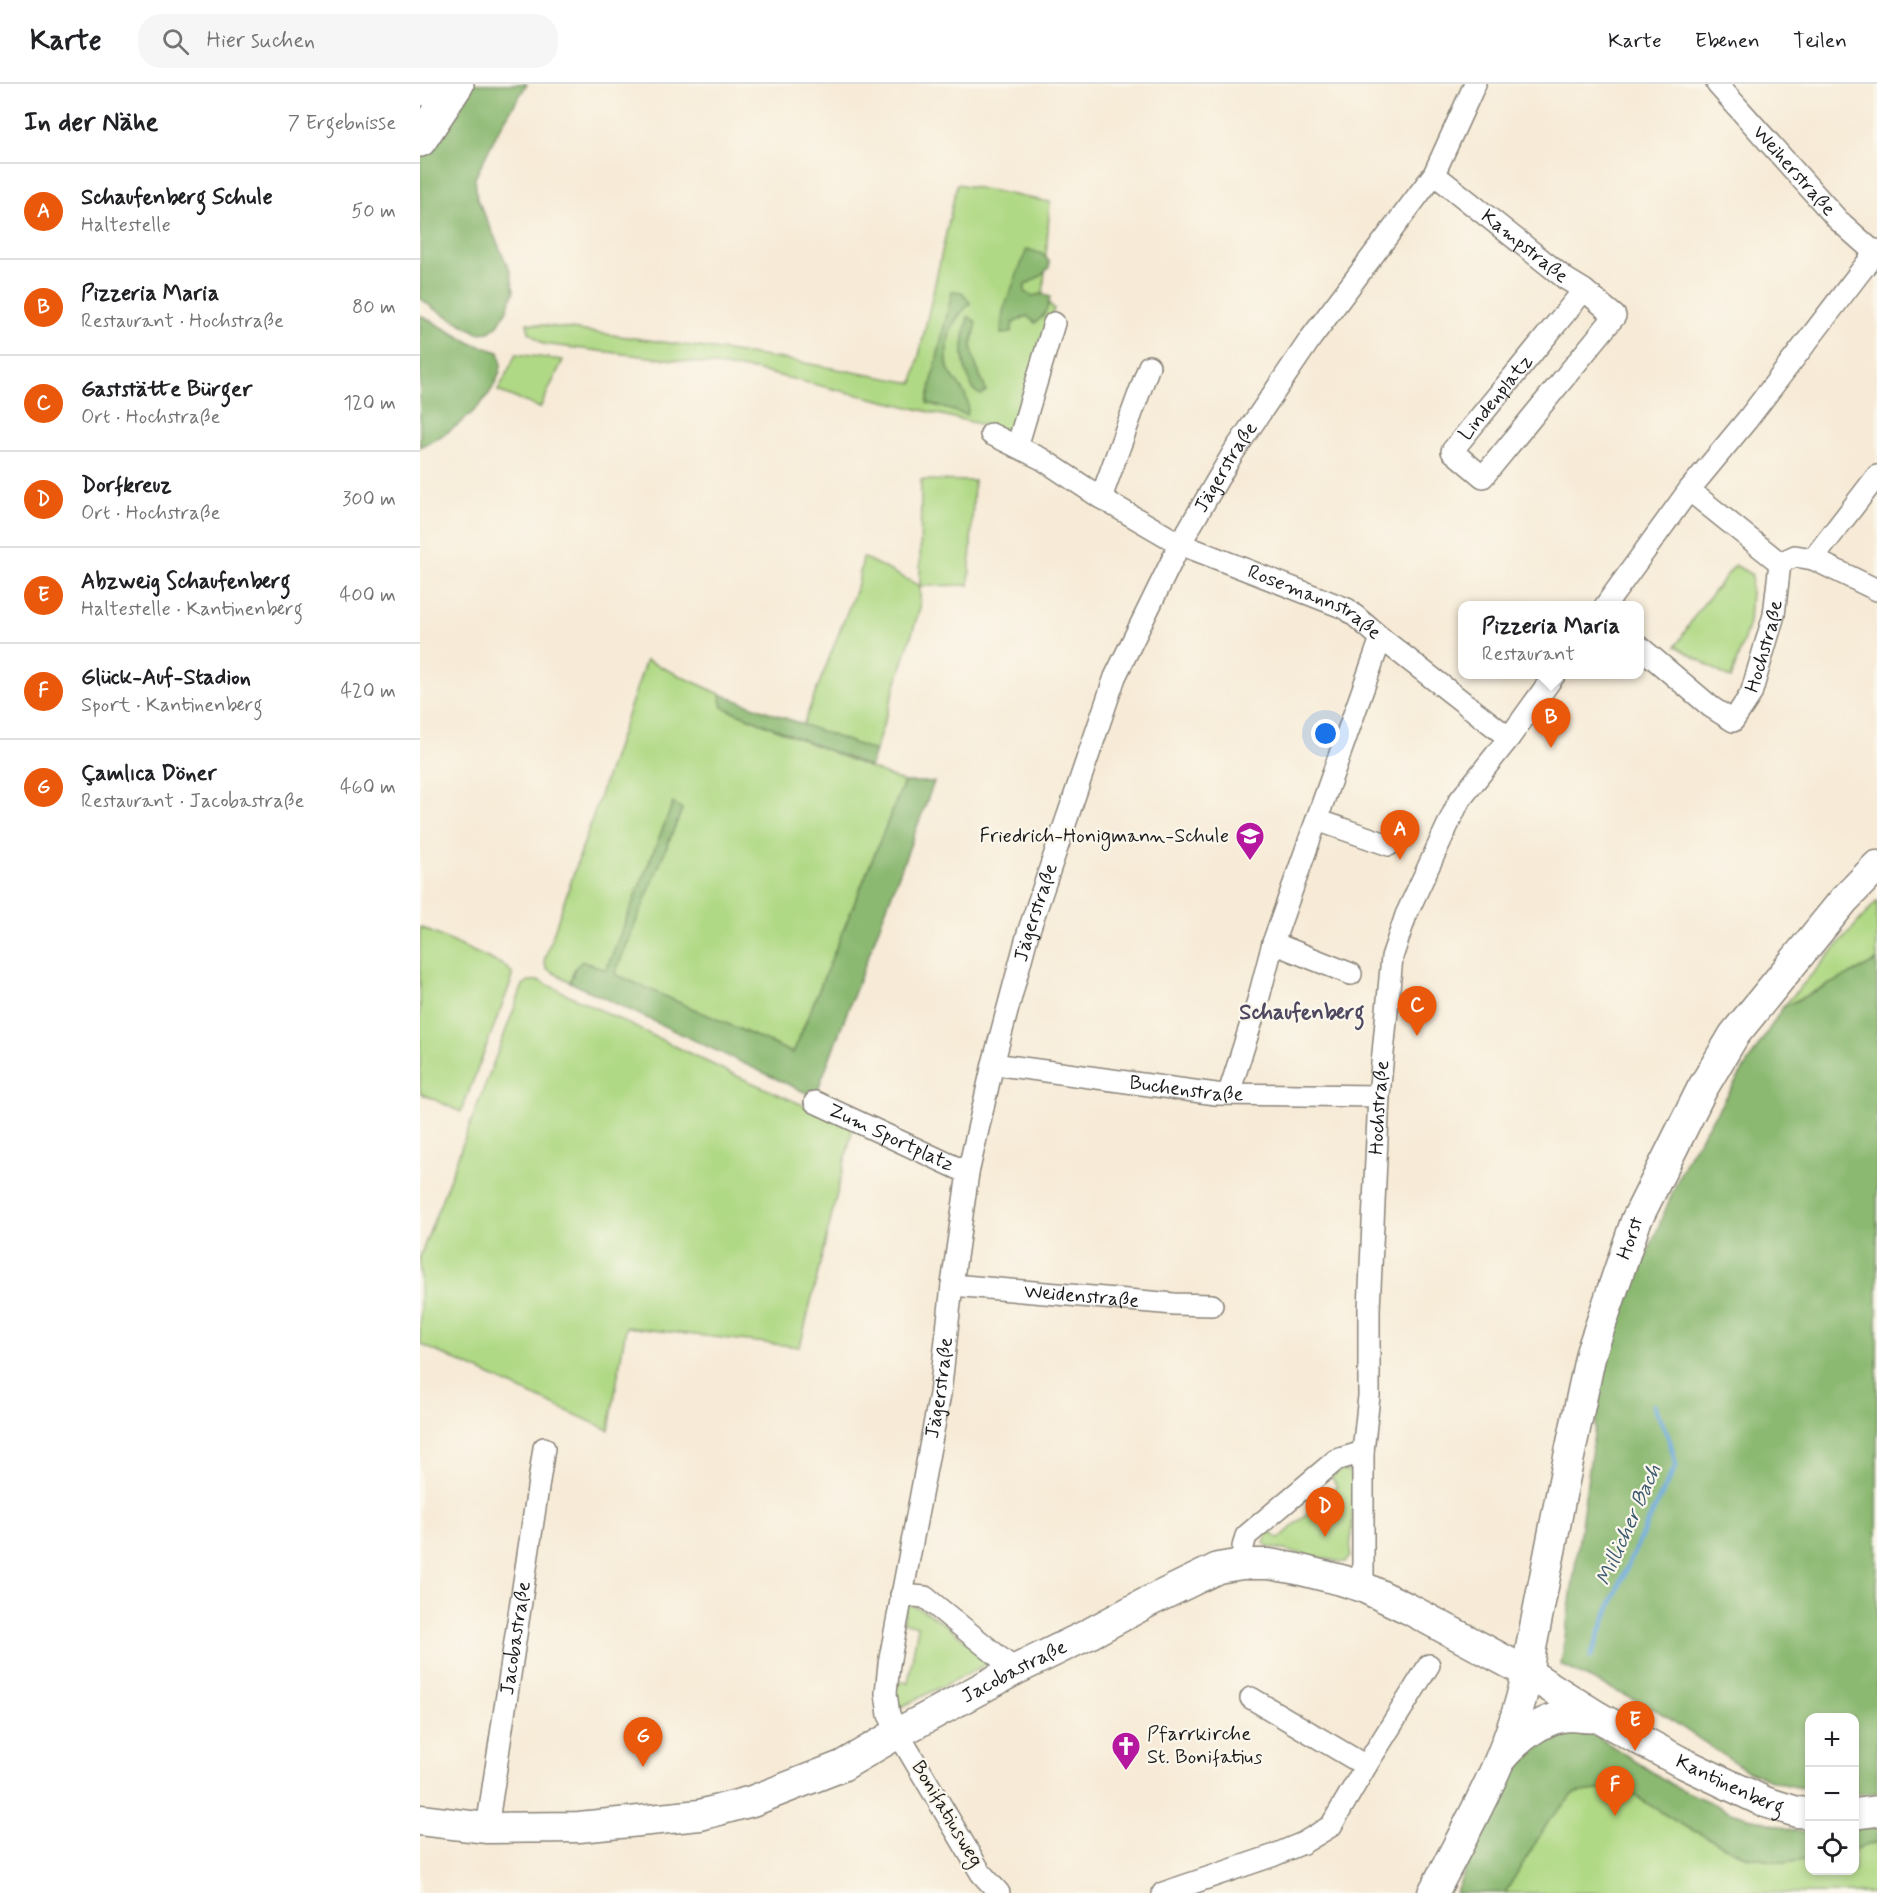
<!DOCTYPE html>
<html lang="de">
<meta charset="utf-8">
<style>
body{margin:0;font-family:Mynerve,sans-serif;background:#f6f6f6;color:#202124}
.controls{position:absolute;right:18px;bottom:18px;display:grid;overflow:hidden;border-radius:12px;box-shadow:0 3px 9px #0003}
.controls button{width:54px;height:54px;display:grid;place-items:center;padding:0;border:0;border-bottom:2px solid #e0e0e0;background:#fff;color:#202124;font:30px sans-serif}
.you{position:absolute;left:906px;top:650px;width:21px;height:21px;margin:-15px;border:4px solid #fff;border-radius:50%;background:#1a73e8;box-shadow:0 0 0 9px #1a73e833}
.badge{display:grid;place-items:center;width:39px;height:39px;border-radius:50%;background:#ea580c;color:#fff;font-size:20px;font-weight:700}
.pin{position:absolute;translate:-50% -50px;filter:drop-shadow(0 2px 3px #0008)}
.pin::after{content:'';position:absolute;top:32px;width:21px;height:18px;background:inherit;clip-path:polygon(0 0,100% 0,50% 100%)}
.popup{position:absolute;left:1038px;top:517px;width:186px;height:78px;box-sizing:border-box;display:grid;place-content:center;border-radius:12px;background:#fff;filter:drop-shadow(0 2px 4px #0005);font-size:20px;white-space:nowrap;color:#757577}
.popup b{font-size:22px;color:#202124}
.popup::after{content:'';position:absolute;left:50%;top:100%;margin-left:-12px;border:12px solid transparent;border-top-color:#fff}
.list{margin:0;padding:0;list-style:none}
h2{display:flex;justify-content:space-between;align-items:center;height:78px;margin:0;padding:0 24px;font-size:26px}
h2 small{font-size:20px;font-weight:400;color:#757577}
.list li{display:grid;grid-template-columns:39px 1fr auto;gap:18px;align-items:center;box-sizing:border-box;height:96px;padding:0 24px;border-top:2px solid #e0e0e0}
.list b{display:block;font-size:22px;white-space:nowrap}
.list p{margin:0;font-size:20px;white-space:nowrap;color:#757577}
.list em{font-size:20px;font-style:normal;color:#757577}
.icon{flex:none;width:33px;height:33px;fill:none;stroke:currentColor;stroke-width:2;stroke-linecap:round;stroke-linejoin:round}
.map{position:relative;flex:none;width:1457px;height:1809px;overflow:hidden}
header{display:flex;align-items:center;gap:36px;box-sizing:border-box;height:84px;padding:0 30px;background:#fff;border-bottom:2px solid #e0e0e0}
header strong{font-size:28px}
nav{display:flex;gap:33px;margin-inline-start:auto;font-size:21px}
.search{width:420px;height:54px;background:#f6f6f6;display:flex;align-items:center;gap:15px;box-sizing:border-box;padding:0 21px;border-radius:24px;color:#757577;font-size:22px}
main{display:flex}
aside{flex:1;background:#fff}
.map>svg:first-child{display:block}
.green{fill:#b0d985;stroke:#667a50;stroke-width:1.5}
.forest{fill:#8cb972;stroke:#546a47;stroke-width:1.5}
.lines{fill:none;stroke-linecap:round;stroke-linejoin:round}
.stream{stroke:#64a5d7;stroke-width:5}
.street-casing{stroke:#8a847a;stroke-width:24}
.secondary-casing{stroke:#8a847a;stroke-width:33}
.highway-casing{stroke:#8a847a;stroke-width:36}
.street{stroke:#fff;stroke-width:21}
.secondary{stroke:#fff;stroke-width:30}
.highway{stroke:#fff;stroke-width:33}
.labels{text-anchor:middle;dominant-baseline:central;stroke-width:4.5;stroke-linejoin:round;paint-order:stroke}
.street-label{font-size:20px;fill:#1c1c1c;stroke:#fbf7ec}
.poi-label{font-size:20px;fill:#1c1c1c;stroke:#fbf7ec;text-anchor:end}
.water-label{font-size:21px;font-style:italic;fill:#3c5a70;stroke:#fbf7ec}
.quarter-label{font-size:22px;font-weight:bold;fill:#4d4860;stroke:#fbf7ec}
</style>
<header>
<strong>Karte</strong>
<div class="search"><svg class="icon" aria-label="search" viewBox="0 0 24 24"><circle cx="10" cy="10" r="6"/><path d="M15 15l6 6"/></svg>Hier suchen</div>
<nav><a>Karte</a><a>Ebenen</a><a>Teilen</a></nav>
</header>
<main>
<aside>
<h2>In der Nähe<small>7 Ergebnisse</small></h2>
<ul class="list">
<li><span class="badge">A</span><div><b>Schaufenberg Schule</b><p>Haltestelle</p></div><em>50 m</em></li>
<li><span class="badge">B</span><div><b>Pizzeria Maria</b><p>Restaurant · Hochstraße</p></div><em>80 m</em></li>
<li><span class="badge">C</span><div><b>Gaststätte Bürger</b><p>Ort · Hochstraße</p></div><em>120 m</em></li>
<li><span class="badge">D</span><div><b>Dorfkreuz</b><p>Ort · Hochstraße</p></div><em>300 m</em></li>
<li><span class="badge">E</span><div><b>Abzweig Schaufenberg</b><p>Haltestelle · Kantinenberg</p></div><em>400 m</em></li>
<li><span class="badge">F</span><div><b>Glück-Auf-Stadion</b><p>Sport · Kantinenberg</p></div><em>420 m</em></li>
<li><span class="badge">G</span><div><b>Çamlıca Döner</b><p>Restaurant · Jacobastraße</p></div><em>460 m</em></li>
</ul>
</aside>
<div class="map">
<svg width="1457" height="1809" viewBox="0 0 1457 1809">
<rect width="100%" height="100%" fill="#fbf7ec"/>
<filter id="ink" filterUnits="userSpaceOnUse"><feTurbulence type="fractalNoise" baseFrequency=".0167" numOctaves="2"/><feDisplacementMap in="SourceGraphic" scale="12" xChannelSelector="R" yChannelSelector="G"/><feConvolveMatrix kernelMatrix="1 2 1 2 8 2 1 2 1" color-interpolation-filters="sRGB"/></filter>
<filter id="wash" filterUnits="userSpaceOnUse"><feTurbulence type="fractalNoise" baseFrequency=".008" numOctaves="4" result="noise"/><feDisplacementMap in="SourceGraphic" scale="24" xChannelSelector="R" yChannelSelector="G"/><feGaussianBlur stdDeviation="1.35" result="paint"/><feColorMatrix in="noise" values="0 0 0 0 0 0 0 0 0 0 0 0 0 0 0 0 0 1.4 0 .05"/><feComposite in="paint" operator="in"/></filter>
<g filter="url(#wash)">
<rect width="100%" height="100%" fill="#f7ebd7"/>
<path class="green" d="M537 100 630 118 623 212 634 225 589 347 335 286 123 260 109 248 107 239 363 275 493 299Z
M96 270 143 276 120 324 78 307Z
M501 396 554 397 549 501 500 502V524L455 667 383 641 438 500 443 473 500 502Z
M1315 481 1332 491 1329 539 1311 595 1256 562 1277 528Z
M226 576 300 610 303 623 312 627 484 698 373 969 194 890 262 725 253 720 186 886 155 884 150 898 127 885 124 877Z
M1457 817V877L1363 923Z
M0 843 85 882 92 889 91 898 41 1028 0 1009Z
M109 897H120L308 988 433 1043 380 1263 206 1243 189 1346 0 1260V1173L103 901Z
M921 1386 929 1387 934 1401 930 1473 925 1478H921L849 1463 844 1459 848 1446 859 1455 917 1402 911 1392Z
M487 1520C511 1525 551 1561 571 1578L481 1623 477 1620 471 1596 488 1599 498 1542 483 1538Z
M1201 1703 1364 1779 1389 1775 1390 1786H1434L1435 1765 1457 1758V1809H1083L1130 1735 1158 1704 1183 1705Z"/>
<path class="forest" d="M45 0H107L78 47 55 94 57 114 90 187 94 207 87 226 78 241 69 248 58 249 13 224 0 214V70Z
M607 165 622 170 629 177V184L622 191 605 201V208L612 212 622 210 630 213C628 225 625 232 615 239L607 232 593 239 591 249 581 250 583 227Z
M532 207 542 208 550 219C545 225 539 231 535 237 528 246 524 279 530 288 539 303 552 312 547 331L507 319Z
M0 231 51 259 79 268C80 272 82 278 81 282 75 317 31 350 0 363Z
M548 232 556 238C557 246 552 252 552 261 552 278 561 291 566 307L561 311C554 308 552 304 550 297 539 275 543 255 548 232Z
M300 610 455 667 450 683 312 627 303 623Z
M484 698H514L395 1013 150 898 155 884 162 877 186 886 253 719 262 725 195 890 373 969Z
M1457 877V1709L1435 1710 1434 1634H1390L1389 1705 1366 1701 1329 1688 1236 1626 1141 1581 1185 1273 1265 1078 1363 923Z
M1150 1644 1175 1651 1252 1701 1311 1728 1380 1748 1389 1747V1775L1364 1779 1327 1773 1260 1740 1201 1703 1155 1709 1130 1735 1085 1809H1035L1079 1714 1104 1665 1124 1649Z
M1457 1743V1758L1435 1765 1434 1745Z"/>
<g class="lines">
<path class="stream" d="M1171 1573C1194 1507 1224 1444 1256 1382L1250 1357 1234 1321"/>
</g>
</g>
<g filter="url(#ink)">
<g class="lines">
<g class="street-casing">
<g id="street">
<path id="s1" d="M1297 0 1418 136 1455 169"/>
<path id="s2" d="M1014 90 1146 195 1164 206 1195 232 1063 393 1032 367 1164 206"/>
<path id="s3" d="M571 350 622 375 681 414 760 460 927 525 961 554 1089 654"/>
<path d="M597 363 634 239"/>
<path d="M1269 406 1360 479"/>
<path d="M681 414 729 282"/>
<path d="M1393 475 1457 506"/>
<path d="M1360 479 1375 472 1393 475 1457 392"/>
<path d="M1185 522 1269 406 1327 336 1457 166"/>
<path id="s4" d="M1220 563 1291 623 1313 637 1331 610 1354 531 1360 479"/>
<path d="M897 736 969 761"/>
<path d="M853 859 931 890"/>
<path id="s5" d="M573 980 796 1010 959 1012"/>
<path d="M809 1009 836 924 853 859 961 554"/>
<path id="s6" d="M395 1018 548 1089"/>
<path id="s7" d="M532 1201 754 1220 792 1221"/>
<path d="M822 1480 823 1463 826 1452 916 1376 943 1368"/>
<path id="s8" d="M943 1503V1368L949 1312V1225L959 1012 972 873 986 831 1039 717 1089 654 1135 590"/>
<path d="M481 1511 505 1513 595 1586"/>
<path d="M831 1614 946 1682"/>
<path id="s9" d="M67 1744 124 1364"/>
<path id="s10" d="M579 1809 561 1789 478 1649 469 1631 466 1609 469 1580 520 1310 532 1201 548 1089 573 980 608 849 695 593 760 460 813 369 891 254 1014 90 1055 0"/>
<path d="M743 1809 852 1772 883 1759 911 1742 946 1682 1009 1581"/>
</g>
</g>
<g class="secondary-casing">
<g id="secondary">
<path d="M1082 1673C1099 1654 1123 1633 1150 1632 1161 1632 1166 1635 1178 1633"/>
<path d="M1434 1730 1457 1727"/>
<path id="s11" d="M0 1736 67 1744 159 1743 280 1731 332 1717 422 1682 478 1649 595 1586 667 1551 728 1518 798 1484 822 1480H849L877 1485 921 1496 943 1503 989 1525 1108 1589 1178 1633 1259 1677 1345 1718 1377 1728 1390 1729"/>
<path id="s12" d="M1013 1809C1053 1732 1101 1652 1111 1564L1141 1411 1171 1269 1216 1137 1282 1005 1314 951 1424 816 1457 782"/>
</g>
</g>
<g class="highway-casing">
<path id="highway" d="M0 5 3 0
M0 56 37 0"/>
</g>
<use href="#street" class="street"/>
<use href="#secondary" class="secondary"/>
<use href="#highway" class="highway"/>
</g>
</g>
<defs>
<g id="school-pin" transform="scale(1.5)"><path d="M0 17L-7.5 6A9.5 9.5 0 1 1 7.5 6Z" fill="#b5179e" stroke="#fbf7ec"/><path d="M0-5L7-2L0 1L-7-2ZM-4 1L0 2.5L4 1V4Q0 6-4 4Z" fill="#fff"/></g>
<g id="church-pin" transform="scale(1.5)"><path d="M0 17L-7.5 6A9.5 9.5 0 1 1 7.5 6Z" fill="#b5179e" stroke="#fbf7ec"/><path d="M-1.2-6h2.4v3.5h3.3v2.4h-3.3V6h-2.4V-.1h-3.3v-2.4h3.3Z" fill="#fff"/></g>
</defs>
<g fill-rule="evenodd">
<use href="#school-pin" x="830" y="752"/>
<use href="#church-pin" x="706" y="1662"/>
</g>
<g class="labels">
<g class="street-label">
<text stroke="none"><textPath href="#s1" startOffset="116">Weiherstraße</textPath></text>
<text stroke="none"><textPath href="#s2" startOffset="116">Kampstraße</textPath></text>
<text stroke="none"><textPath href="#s2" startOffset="548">Lindenplatz</textPath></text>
<text stroke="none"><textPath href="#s10" startOffset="1514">Jägerstraße</textPath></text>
<text stroke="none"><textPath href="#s3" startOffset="366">Rosemannstraße</textPath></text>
<text stroke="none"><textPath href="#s4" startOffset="201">Hochstraße</textPath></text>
<text stroke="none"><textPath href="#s10" startOffset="1028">Jägerstraße</textPath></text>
<text stroke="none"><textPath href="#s5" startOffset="195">Buchenstraße</textPath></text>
<text stroke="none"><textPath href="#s8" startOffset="480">Hochstraße</textPath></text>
<text stroke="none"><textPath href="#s6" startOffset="84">Zum Sportplatz</textPath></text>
<text stroke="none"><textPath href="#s12" startOffset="688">Horst</textPath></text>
<text stroke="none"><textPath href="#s7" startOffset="130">Weidenstraße</textPath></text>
<text stroke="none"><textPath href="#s10" startOffset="542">Jägerstraße</textPath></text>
<text stroke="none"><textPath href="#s9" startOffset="192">Jacobastraße</textPath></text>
<text stroke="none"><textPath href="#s11" startOffset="628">Jacobastraße</textPath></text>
<text stroke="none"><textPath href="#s11" startOffset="1422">Kantinenberg</textPath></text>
<text transform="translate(527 1730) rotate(59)">Bonifatiusweg</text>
</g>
<g class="poi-label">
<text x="809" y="752">Friedrich-Honigmann-Schule</text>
<text x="727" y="1650" text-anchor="start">Pfarrkirche<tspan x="727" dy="23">St. Bonifatius</tspan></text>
</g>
<g class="water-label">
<text transform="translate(1209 1441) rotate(-66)">Millicher Bach</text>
</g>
<g class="quarter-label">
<text x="882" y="929">Schaufenberg</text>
</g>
</g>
</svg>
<div class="controls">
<button>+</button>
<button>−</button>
<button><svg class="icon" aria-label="locate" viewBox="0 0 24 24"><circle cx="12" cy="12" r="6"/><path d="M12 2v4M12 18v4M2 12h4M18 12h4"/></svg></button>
</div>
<div class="you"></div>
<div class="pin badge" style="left:980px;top:776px">A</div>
<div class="pin badge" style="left:1131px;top:664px">B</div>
<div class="popup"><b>Pizzeria Maria</b>Restaurant</div>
<div class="pin badge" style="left:997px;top:952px">C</div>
<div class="pin badge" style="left:905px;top:1453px">D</div>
<div class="pin badge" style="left:1215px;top:1667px">E</div>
<div class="pin badge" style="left:1195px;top:1732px">F</div>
<div class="pin badge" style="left:223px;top:1683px">G</div>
</div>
</main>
